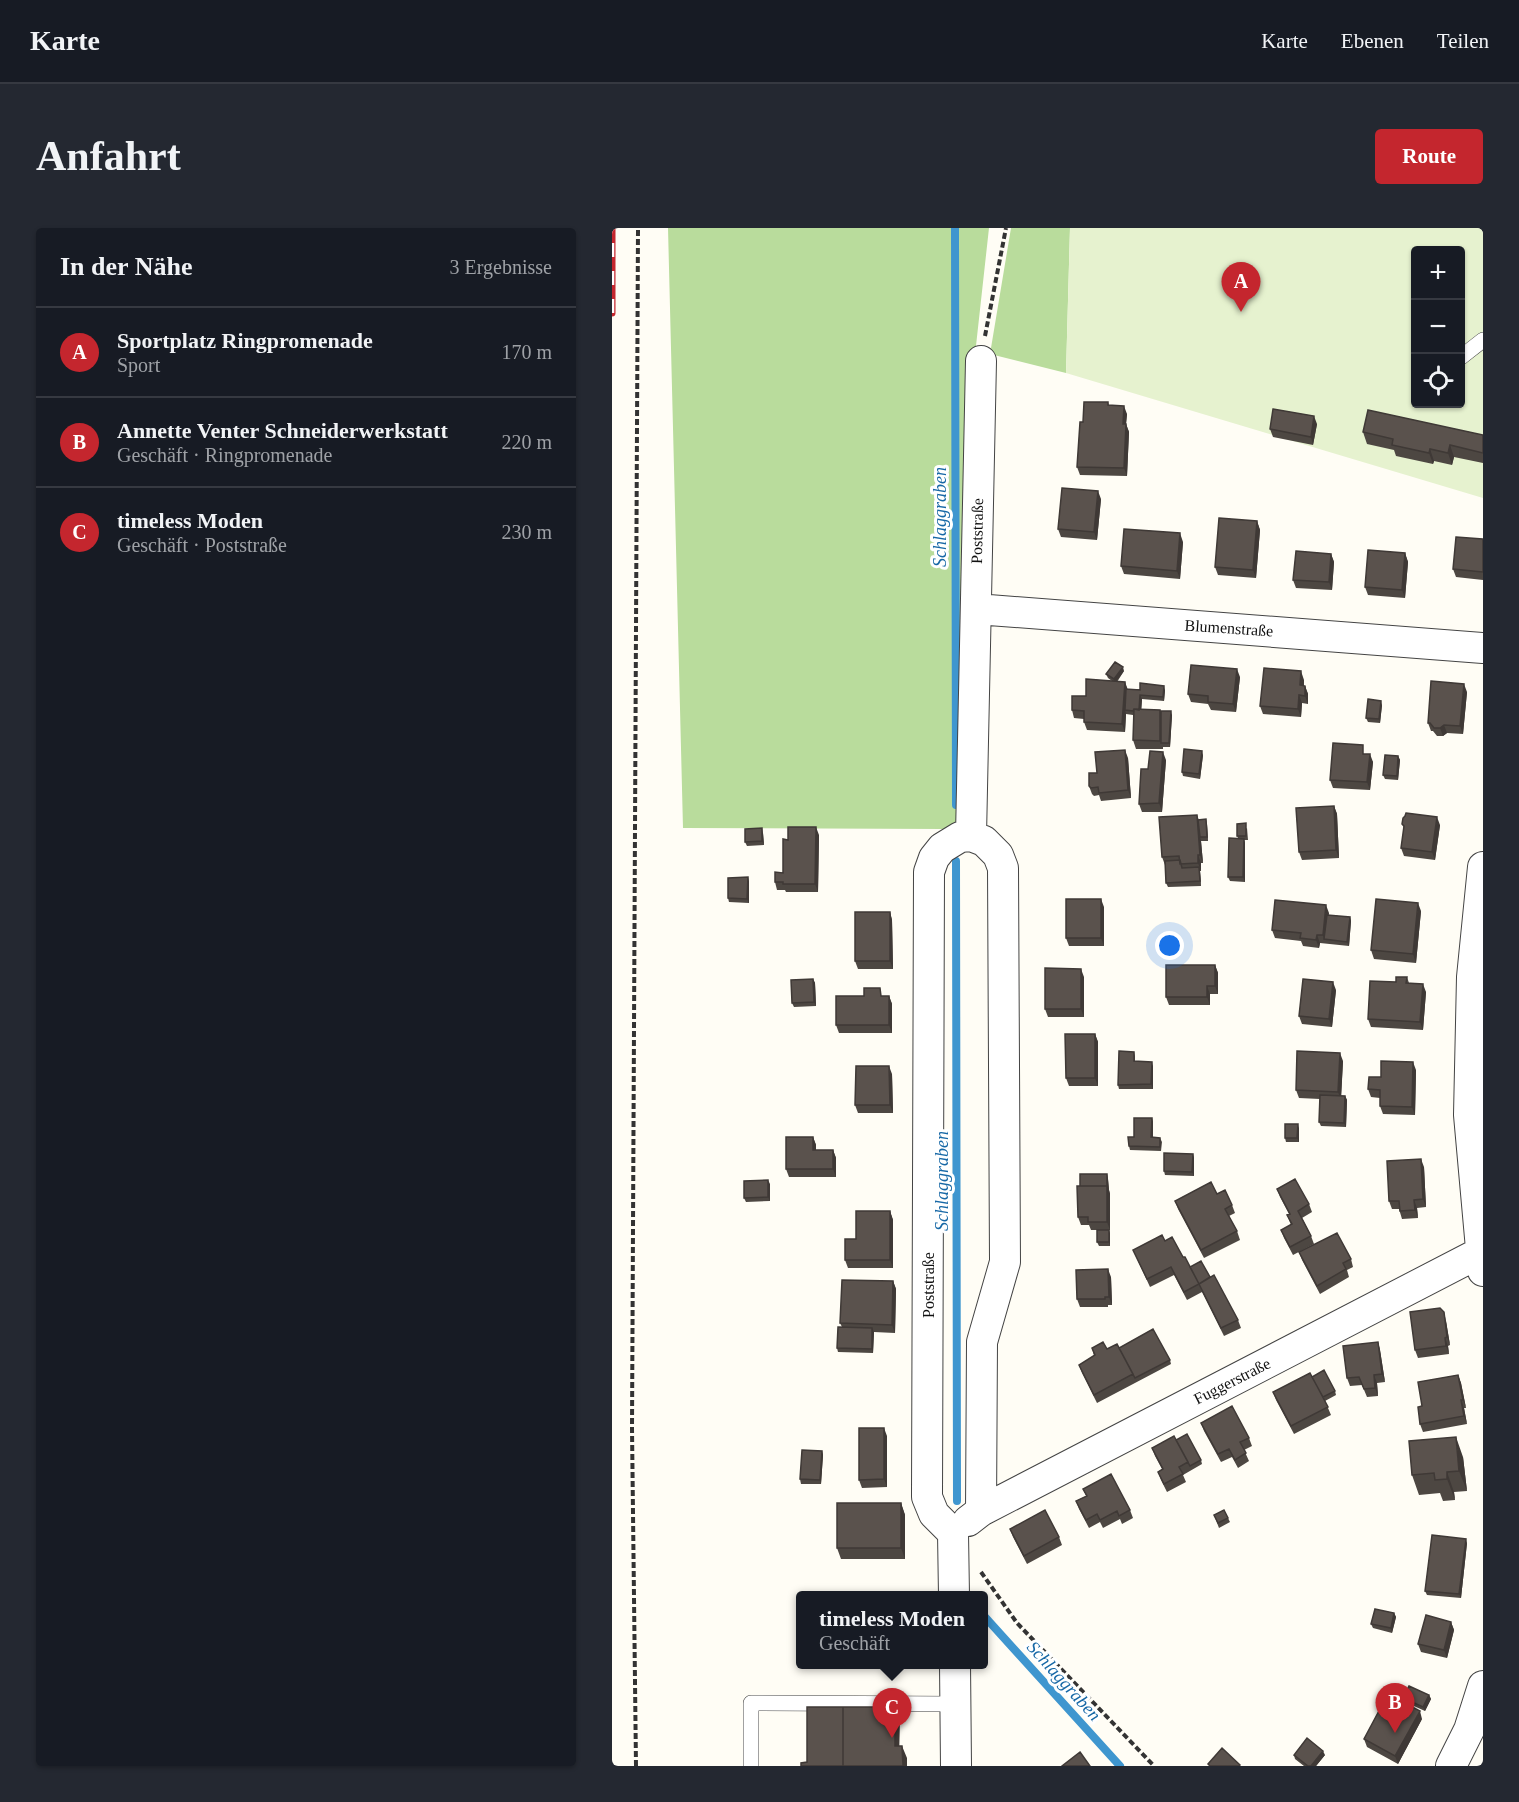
<!DOCTYPE html>
<html lang="de">
<meta charset="utf-8">
<style>
body{margin:0;font-family:"Times New Roman",serif;background:#242831;color:#f1f3f6}
.controls{position:absolute;right:18px;top:18px;display:grid;overflow:hidden;border-radius:6px;box-shadow:0 2px 4px #0004}
.controls button{width:54px;height:54px;display:grid;place-items:center;padding:0;border:0;border-bottom:2px solid #363941;background:#171b24;color:#f1f3f6;font:30px sans-serif}
.you{position:absolute;left:558px;top:718px;width:21px;height:21px;margin:-15px;border:4px solid #fff;border-radius:50%;background:#1a73e8;box-shadow:0 0 0 9px #1a73e833}
.badge{display:grid;place-items:center;width:39px;height:39px;border-radius:50%;background:#c4262e;color:#fff;font-size:20px;font-weight:700}
.pin{position:absolute;translate:-50% -50px;filter:drop-shadow(0 2px 3px #0008)}
.pin::after{content:'';position:absolute;top:32px;width:21px;height:18px;background:inherit;clip-path:polygon(0 0,100% 0,50% 100%)}
.popup{position:absolute;left:184px;top:1363px;width:192px;height:78px;box-sizing:border-box;display:grid;place-content:center;border-radius:6px;background:#171b24;filter:drop-shadow(0 2px 4px #0005);font-size:20px;white-space:nowrap;color:#9ea1a6}
.popup b{font-size:22px;color:#f1f3f6}
.popup::after{content:'';position:absolute;left:50%;top:100%;margin-left:-12px;border:12px solid transparent;border-top-color:#171b24}
.list{margin:0;padding:0;list-style:none}
h2{display:flex;justify-content:space-between;align-items:center;height:78px;margin:0;padding:0 24px;font-size:26px}
h2 small{font-size:20px;font-weight:400;color:#9ea1a6}
.list li{display:grid;grid-template-columns:39px 1fr auto;gap:18px;align-items:center;box-sizing:border-box;height:90px;padding:0 24px;border-top:2px solid #363941}
.list b{display:block;font-size:22px;white-space:nowrap}
.list p{margin:0;font-size:20px;white-space:nowrap;color:#9ea1a6}
.list em{font-size:20px;font-style:normal;color:#9ea1a6}
.icon{flex:none;width:33px;height:33px;fill:none;stroke:currentColor;stroke-width:2;stroke-linecap:round;stroke-linejoin:round}
.map{position:relative;flex:none;width:871px;height:1538px;overflow:hidden;border-radius:6px}
header{display:flex;align-items:center;gap:36px;box-sizing:border-box;height:84px;padding:0 30px;background:#171b24;border-bottom:2px solid #363941}
header strong{font-size:28px}
nav{display:flex;gap:33px;margin-inline-start:auto;font-size:21px}
.intro{display:flex;align-items:center;justify-content:space-between;box-sizing:border-box;height:144px;padding:0 36px}
h1{margin:0;font-size:42px}
.button{padding:15px 27px;border-radius:6px;background:#c4262e;color:#fff;font-size:21px;font-weight:700}
main{display:flex;gap:36px;padding:0 36px}
aside{flex:1;background:#171b24;border-radius:6px;box-shadow:0 2px 4px #0004}
.map>svg:first-child{display:block}
.forest{fill:#b9dc9c}
.pitch{fill:#e6f2cf;fill-rule:evenodd}
.lines{fill:none;stroke-linecap:round;stroke-linejoin:round}
.stream{stroke:#3f96cf;stroke-width:8}
.service-casing{stroke:#444;stroke-width:16}
.minor-casing{stroke:#444;stroke-width:32}
.path{stroke:#333;stroke-width:4;stroke-dasharray:6 3;stroke-linecap:butt}
.service{stroke:#fff;stroke-width:15}
.minor{stroke:#fff;stroke-width:30}
.rail-casing{stroke:#c4262e;stroke-width:7}
.rail{stroke:#fff;stroke-width:4.5;stroke-dasharray:14;stroke-linecap:butt}
.wall{fill:#4d4742}
.shaded-wall{fill:#3f3936}
.building{fill:#5a524d;stroke:#3f3936;stroke-width:1.5}
.labels{text-anchor:middle;dominant-baseline:central;stroke-width:6;stroke-linejoin:round;paint-order:stroke}
.street-label{font-size:16px;fill:#111;stroke:#fff}
.water-label{font-size:18px;font-style:italic;fill:#1768a6;stroke:#fff}
</style>
<header>
<strong>Karte</strong>
<nav><a>Karte</a><a>Ebenen</a><a>Teilen</a></nav>
</header>
<div class="intro"><h1>Anfahrt</h1><a class="button">Route</a></div>
<main>
<aside>
<h2>In der Nähe<small>3 Ergebnisse</small></h2>
<ul class="list">
<li><span class="badge">A</span><div><b>Sportplatz Ringpromenade</b><p>Sport</p></div><em>170 m</em></li>
<li><span class="badge">B</span><div><b>Annette Venter Schneiderwerkstatt</b><p>Geschäft · Ringpromenade</p></div><em>220 m</em></li>
<li><span class="badge">C</span><div><b>timeless Moden</b><p>Geschäft · Poststraße</p></div><em>230 m</em></li>
</ul>
</aside>
<div class="map">
<svg width="871" height="1538" viewBox="0 0 871 1538">
<rect width="100%" height="100%" fill="#fffdf5"/>
<path class="forest" d="M56 0H377L362 136 356 586 332 601 71 600Z
M399 0H458L454 145 378 126Z"/>
<path class="pitch" d="M458 0H871V270L454 145ZM804 22H848V176H804Z"/>
<g class="lines">
<path class="stream" d="M343 0 344 577
M344 633 345 1273
M373 1389 508 1538"/>
<g class="service-casing">
<path id="service" d="M848 130 871 112
M139 1538V1475L344 1476"/>
</g>
<g class="minor-casing">
<path id="minor" d="M364 381 871 420
M359 608 369 133
M871 639 860 749 857 887 871 1043
M356 1293 369 1283 871 1023
M342 1368 341 1305 322 1286 315 1269 317 644 322 630 330 620 348 609 359 608 372 613 386 627 391 640 393 1034 370 1114 369 1283
M343 1436 344 1538
M839 1538 857 1502 871 1458"/>
</g>
<path class="path" d="M373 108 394 0
M369 1344 405 1395 542 1538
M24 1538 20 1200 26 0"/>
<use href="#service" class="service"/>
<use href="#minor" class="minor"/>
<g class="rail-casing">
<path id="rail" d="M0 85V0"/>
</g>
<use href="#rail" class="rail"/>
</g>
<path class="wall" d="M496 174 497 178 515 186 514 196 517 204 515 248 468 247 465 239 471 194Z
M705 196 701 217 661 209 658 201Z
M751 204 871 207V235L842 229 840 237 822 233 821 236 784 228 782 222 755 216Z
M489 271 485 312 449 309 446 301Z
M645 293 648 302 644 350 606 347 603 339Z
M871 311V352L844 349 841 341Z
M571 314 568 351 512 346 509 338Z
M793 325 796 334 793 370 756 367 753 359Z
M719 326 722 334 720 362 684 360 681 352Z
M512 443 505 454H513L515 461 553 462 552 473 530 471 529 482 549 483 560 487 558 519H551V521H524L521 512V487L514 486 513 504 475 502 472 494V491L462 490 460 482 474 468 500 453 496 450 494 446Z
M628 449 624 484 599 482 596 476 579 474 576 466Z
M692 452V458H693L696 466V476L690 475 689 489 651 486 648 478Z
M855 464 851 506 835 505 831 508H825L821 503H819L816 495Z
M770 477 768 495 756 494 754 490Z
M754 526 761 534 758 562 721 560 718 552Z
M591 527 588 551 571 548 570 544Z
M786 528 788 532 786 552 773 551 771 547Z
M516 530 519 570 489 573 487 567 482 568 480 566 477 558 485 545Z
M554 532 550 584H530L527 576 536 541Z
M722 578 725 586 727 630 690 632 687 624Z
M585 587 586 592 595 596 596 613H589L591 635H589V643H588L589 658 556 659 554 655 553 637 550 629Z
M790 596 828 597 823 632 792 628 789 620 792 600Z
M635 600 636 612H632L633 615V654L618 653 616 649 626 610 625 608Z
M151 605 152 617 135 618 133 614Z
M207 607 206 664H174L173 662H165L163 654 171 645 176 612Z
M136 649 137 654V675L117 674 116 670Z
M492 679V718H457L454 710Z
M809 683 804 735 762 731 759 722Z
M278 684 280 692 281 741H246L243 733Z
M717 685 716 687 738 689 739 693 737 718 708 715 707 720 691 718 689 713 663 710 660 702Z
M603 737 606 745V766H598V777H557L554 769Z
M472 749V789H436L433 781Z
M795 749 797 755 814 764 811 802 759 799 756 791 784 754Z
M201 751 203 755 204 778 182 779 180 775Z
M724 762 720 799 690 796 687 788Z
M271 768H277L280 776V805H227L224 797Z
M483 806 486 814V858H457L454 850Z
M522 824 523 828V833L541 838V861H507L506 857Z
M731 833 729 868H733L735 872 734 899 709 898 707 894 708 871 687 870 684 862Z
M804 842 803 887 771 886 768 878V870L759 869 756 861 769 849Z
M280 846 281 885H246L243 877Z
M540 890 541 894V909L548 910 550 914 549 923 518 922 517 918 522 909Z
M687 900V914H674L673 910Z
M201 909 204 917V922H221L224 930V949H177L174 941Z
M581 926 582 930V948L553 947 552 943Z
M812 939 814 979 805 980 806 990 790 991 787 981H780L777 973Z
M495 946 496 951 497 962 498 966V1002H479L477 997H469L466 989Z
M158 956V973L134 974 132 970Z
M665 961 697 976 700 984 690 990 699 1008 702 1016 681 1027 672 1010 669 1002 679 997 675 987 677 986 668 969Z
M605 966 620 977 623 985 617 988 625 1003 628 1012 592 1030 566 981 563 973Z
M278 983 281 992V1040H236L233 1032Z
M497 1002 498 1006V1018H487L485 1014Z
M553 1013 571 1029 578 1039 598 1049 626 1092 629 1100 612 1108 590 1064 575 1072 562 1047 538 1059 521 1022Z
M687 1024 739 1031 741 1039 735 1042 737 1049 708 1066 690 1032Z
M499 1049 500 1077H496V1079H468L465 1071Z
M281 1053 284 1061 283 1105 262 1104 261 1125 226 1124 225 1120 230 1099 228 1095Z
M834 1093 838 1117 836 1118 837 1126 806 1130 803 1122Z
M766 1114 768 1122 773 1154 765 1155 766 1168 755 1169 750 1157 738 1158 735 1150Z
M480 1120 495 1121 507 1120 558 1132 559 1136 485 1175 470 1145 467 1137 482 1128Z
M846 1147 849 1155 854 1180H852L855 1196 811 1204 808 1196 810 1178Z
M700 1149 723 1163 724 1167 713 1173 719 1187 682 1206 664 1172 661 1164Z
M589 1195 637 1210 640 1218 632 1222 637 1233 626 1240 620 1229 609 1234 592 1203Z
M275 1208V1259L250 1260 247 1252Z
M564 1212 589 1232 590 1236 571 1247 574 1254 555 1264 549 1252 546 1244 550 1241 543 1228 540 1220Z
M210 1223 211 1227 209 1256H189L188 1251Z
M851 1229 855 1263 842 1264 843 1272 831 1273 828 1265 807 1267 800 1247Z
M471 1261 518 1282 521 1290 510 1296 508 1291 491 1300 488 1294 477 1300 467 1281 464 1273 474 1268Z
M289 1275 293 1287V1331H229L225 1320Z
M612 1282 618 1294 607 1300 602 1287Z
M398 1301 447 1309 450 1317 415 1336 401 1309Z
M855 1315 849 1370 815 1367 813 1363Z
M782 1385 784 1389 780 1405 761 1400 759 1396Z
M839 1394 842 1402 835 1430 809 1424 806 1416Z
M817 1467 819 1471 813 1483 793 1474 791 1470Z
M810 1491 786 1536 755 1519 752 1511Z
M682 1527H713L704 1538H692L683 1531Z"/>
<path class="shaded-wall" d="M512 178 515 186 514 196 517 204 515 248 512 240 511 196Z
M702 188 705 196 701 217 699 209Z
M838 217 842 229 840 237 836 225Z
M818 221 822 233 821 236 817 225Z
M486 263 489 271 485 312 482 304Z
M645 293 648 302 644 350 641 342Z
M568 305 571 314 568 351 565 343Z
M793 325 796 334 793 370 790 362Z
M719 326 722 334 720 362 717 354Z
M511 439 512 443 503 455 502 451Z
M625 441 628 449 624 484 621 476Z
M689 443 692 452 691 465 688 457Z
M513 454 516 462 513 482 514 486 513 504 510 496Z
M852 456 855 464 851 506 848 498Z
M552 458 553 462 552 473 551 469Z
M693 458 696 466V476L693 468Z
M528 467 530 471 529 487 527 483Z
M687 467 690 475 689 489 686 481Z
M769 473 770 477 768 495 767 491Z
M559 483 560 487 558 519 557 515Z
M832 497 835 505 831 508 828 500Z
M513 522 516 530 519 570 516 562Z
M590 523 591 527 588 551 587 546Z
M551 524 554 532 550 584 547 575Z
M758 526 761 534 758 562 755 554Z
M786 528 788 532 786 552 785 548Z
M722 578 725 586 727 630 724 622Z
M585 587 588 595V609L589 613 591 635 588 627Z
M825 589 828 597 823 632 820 624Z
M594 591 595 596 596 613 595 609Z
M204 599 207 607 206 664 203 656Z
M150 600 151 605 152 617 150 613Z
M632 611 633 615V654L631 649Z
M586 627 589 635V643L586 635Z
M587 639 588 643 589 658 588 653Z
M136 649 137 654V675L135 671Z
M489 671 492 679V718L489 710Z
M806 675 809 683 804 735 801 726Z
M714 677 717 685 714 712 712 711 711 707Z
M278 684 280 692 281 741 278 733Z
M738 689 739 693 737 718 735 714Z
M705 707 708 715 707 720 704 712Z
M603 737 606 745V766L603 758Z
M469 741 472 749V789L469 781Z
M201 751 203 755 204 778 202 774Z
M721 754 724 762 720 799 717 791Z
M811 756 814 764 811 802 808 794Z
M595 758 598 766V777L595 769Z
M277 768 280 776V805L277 797Z
M483 806 486 814V858L483 850Z
M728 825 731 833 729 872 726 864Z
M540 834 541 838V861L539 856Z
M801 834 804 842 803 887 800 879Z
M277 838 280 846 281 885 278 877Z
M733 868 735 872 734 899 732 895Z
M540 890 541 894V914L539 909Z
M686 896 687 900V914L685 910Z
M201 909 204 917V930L201 922Z
M221 922 224 930V949L221 941Z
M581 926 582 930V948L580 944Z
M809 931 812 939 814 979 811 971Z
M495 946 496 951 497 962 498 966V1002L495 994Z
M156 952 158 956V973L156 969Z
M802 972 805 980 806 990 803 982Z
M278 983 281 992V1040L278 1032Z
M497 1002 498 1006V1018L497 1014Z
M496 1041 499 1049 500 1077 497 1069Z
M281 1053 284 1061 283 1105 280 1097Z
M832 1084 834 1093 838 1117 835 1109Z
M260 1100 262 1104 261 1125 260 1121Z
M833 1110 836 1118 837 1126 834 1118Z
M766 1114 768 1122 773 1154 770 1146Z
M762 1147 765 1155 766 1168 763 1160Z
M846 1147 849 1155 854 1180 851 1172Z
M849 1172 852 1180 855 1196 852 1188Z
M272 1200 275 1208V1259L272 1251Z
M844 1209 851 1229 855 1263 847 1243Z
M210 1223 211 1227 209 1256 208 1252Z
M835 1244 842 1264 843 1272 835 1251Z
M289 1275 293 1287V1331L289 1320Z
M854 1311 855 1315 849 1370 847 1366Z
M782 1385 784 1389 780 1405 779 1400Z
M839 1394 842 1402 835 1430 832 1422Z
M817 1467 819 1471 813 1483 811 1479Z
M283 1479 288 1491 287 1530 283 1518Z
M808 1483 810 1491 786 1536 783 1528Z
M290 1518 295 1530V1538H291Z
M711 1523 713 1527 704 1538H699Z"/>
<path class="building" d="M472 174H496V177L512 178 511 196H514L512 240 465 239 468 194H471Z
M661 181 702 188 699 209 658 201Z
M756 182 871 207V225L838 217 836 225 818 221 817 225 780 217 781 211 751 204Z
M450 260 486 263 482 304 446 301Z
M607 290 645 293 641 342 603 339Z
M512 301 568 305 565 343 509 338Z
M844 309 871 311V344L841 341Z
M756 322 793 325 790 362 753 359Z
M684 323 719 326 717 354 681 352Z
M503 434 511 439 502 451 494 446Z
M579 437 625 441 621 476 596 474V468L576 466Z
M652 440 689 443 688 457 693 458V468L687 467 686 481 648 478Z
M474 451 513 454 510 496 472 494V483L460 482V468H474Z
M819 453 852 456 848 498 832 497 828 500H822L818 495H816Z
M528 455 552 458 551 469 528 467 527 482 522 481 521 483 513 482 514 461 528 462Z
M756 471 769 473 767 491 754 490Z
M522 481 548 482V513L521 512Z
M549 483H559L557 515H549Z
M721 515 751 517V526H758L755 554 718 552Z
M572 521 590 523 587 546 570 544Z
M513 522 516 562 487 565 486 559 479 560 477 558V545H485L483 524Z
M538 523 551 524 547 575 527 576 529 541H536Z
M773 527 786 528 785 548 771 547Z
M722 578 724 622 687 624 684 580Z
M794 585 825 589 820 624 789 620 792 598 790 596 791 590 793 588Z
M585 587 588 627H586V635L568 636 567 628 550 629 547 589Z
M594 591 595 609H588L586 592Z
M634 595V608H625V596Z
M176 599H204L203 656H171V654H163V644L171 645V611L176 612Z
M150 600V613L133 614V601Z
M617 610 632 611 631 649H616Z
M568 632 570 640 587 639 588 653 554 655 553 633Z
M136 649 135 671 116 670V650Z
M454 671H489V710H454Z
M764 671 806 675 801 726 759 722Z
M663 672 714 677 711 707H705L704 712 688 710 689 705 660 702Z
M243 684H278V733H243Z
M715 687 738 689 735 714 712 711Z
M554 737H603V758H595V769H554Z
M433 740 469 741V781H433Z
M784 749H795L794 755 811 756 808 794 756 791 758 753 784 754Z
M201 751 202 774 180 775 179 752Z
M691 751 721 754 717 791 687 788Z
M252 760H268L269 768H277V797H224V768H252Z
M453 806H483V850H454Z
M507 823 522 824V833L540 834 539 856 506 857Z
M685 823 728 825 726 864 684 862Z
M769 833 801 834 800 879 768 878V862L756 861 757 849H769Z
M244 838H277L278 877H243Z
M708 867 733 868 732 895 707 894Z
M522 890H540L539 909 548 910V919L517 918 516 909H522Z
M673 896H686L685 910H673Z
M174 909H201V922H221V941H174Z
M552 925 581 926 580 944 552 943Z
M809 931 811 971 802 972 803 982 788 983 787 973H777L775 933Z
M468 946H495V958H468Z
M683 951 697 976 686 983 699 1008 678 1019 669 1002 680 996 675 987 678 986 665 961Z
M156 952V969L132 970V953Z
M599 954 605 966 613 962 620 977 613 981 625 1003 589 1022 563 973Z
M465 958H495V994H476V989H466Z
M244 983H278V1032H233V1011H244Z
M485 1002H497V1014H485Z
M725 1005 739 1031 731 1035 734 1041 705 1058 687 1024Z
M550 1007 553 1013 560 1009 571 1029H573L587 1056 572 1064 559 1039 535 1051 521 1022Z
M589 1033 598 1049 587 1056 578 1039Z
M496 1041 497 1069H493V1071H465L464 1042Z
M602 1047 626 1092 609 1100 587 1056Z
M230 1052 281 1053 280 1097 228 1095Z
M828 1080 832 1084 835 1109 833 1110 834 1118 803 1122 798 1084Z
M226 1099 260 1100V1121L225 1120Z
M541 1101 558 1132 523 1150 507 1120Z
M491 1114 495 1121 505 1116 521 1146 482 1167 467 1137 483 1127 480 1120Z
M766 1114 770 1146 762 1147 763 1160 752 1161 747 1149 735 1150 731 1118Z
M712 1142 723 1163 711 1169 700 1149Z
M698 1145 716 1179 679 1198 661 1164Z
M846 1147 851 1172H849L852 1188 808 1196 806 1179 810 1178 806 1154Z
M620 1178 637 1210 628 1214 634 1225 623 1232 617 1221 606 1226 589 1195Z
M247 1200H272V1251L247 1252Z
M575 1206 589 1232 578 1238 564 1212Z
M562 1208 576 1234 567 1239 571 1246 552 1256 546 1244 551 1241 540 1220Z
M844 1209 847 1243 835 1244V1251L823 1252 822 1245 800 1247 797 1213Z
M190 1222 210 1223 208 1252 188 1251Z
M499 1246 518 1282 507 1288 505 1283 488 1292 485 1286 474 1292 464 1273 475 1268 471 1261Z
M225 1275H289V1320H225Z
M433 1282 447 1309 412 1328 398 1301Z
M612 1282 616 1290 606 1295 602 1287Z
M820 1307 854 1311 847 1366 813 1363Z
M763 1381 782 1385 779 1400 759 1396Z
M814 1387 839 1394 832 1422 806 1416Z
M797 1458 817 1467 811 1479 791 1470Z
M776 1466 808 1483 783 1528 752 1511Z
M195 1479H231V1538H189V1535L195 1534Z
M231 1479H283V1518H290L291 1538H231Z
M695 1510 711 1523 699 1538H696L682 1527Z
M610 1520 628 1537 627 1538H598L596 1536Z
M468 1524 478 1538H450Z"/>
<g class="labels">
<g class="street-label">
<text transform="translate(365 303) rotate(-89)">Poststraße</text>
<text transform="translate(617 400) rotate(4)">Blumenstraße</text>
<text transform="translate(316 1057) rotate(-90)">Poststraße</text>
<text transform="translate(620 1153) rotate(-27)">Fuggerstraße</text>
</g>
<g class="water-label">
<text transform="translate(328 289) rotate(-90)">Schlaggraben</text>
<text transform="translate(330 953) rotate(-90)">Schlaggraben</text>
<text transform="translate(452 1453) rotate(48)">Schlaggraben</text>
</g>
</g>
</svg>
<div class="controls">
<button>+</button>
<button>−</button>
<button><svg class="icon" aria-label="locate" viewBox="0 0 24 24"><circle cx="12" cy="12" r="6"/><path d="M12 2v4M12 18v4M2 12h4M18 12h4"/></svg></button>
</div>
<div class="you"></div>
<div class="pin badge" style="left:629px;top:84px">A</div>
<div class="pin badge" style="left:783px;top:1505px">B</div>
<div class="pin badge" style="left:280px;top:1510px">C</div>
<div class="popup"><b>timeless Moden</b>Geschäft</div>
</div>
</main>
